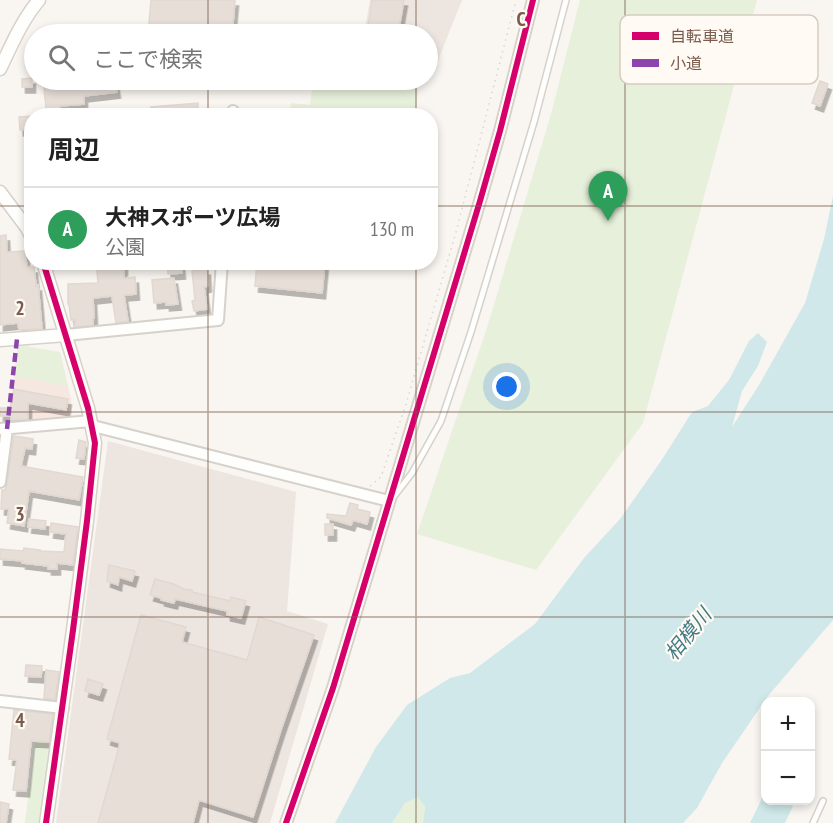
<!DOCTYPE html>
<html lang="ja">
<meta charset="utf-8">
<style>
body{margin:0;font-family:"PT Sans Narrow","Noto Sans JP",sans-serif;background:#f2f2f2;color:#222}
.controls{position:absolute;right:18px;bottom:18px;display:grid;overflow:hidden;border-radius:12px;box-shadow:0 3px 9px #0003}
.controls button{width:54px;height:54px;display:grid;place-items:center;padding:0;border:0;border-bottom:2px solid #e0e0e0;background:#fff;color:#222;font:30px sans-serif}
.you{position:absolute;left:507px;top:387px;width:21px;height:21px;margin:-15px;border:4px solid #fff;border-radius:50%;background:#1a73e8;box-shadow:0 0 0 9px #1a73e833}
.badge{display:grid;place-items:center;width:39px;height:39px;border-radius:50%;background:#b45309;color:#fff;font-size:20px;font-weight:700}
.pin{position:absolute;translate:-50% -50px;filter:drop-shadow(0 2px 3px #0008)}
.pin::after{content:'';position:absolute;top:32px;width:21px;height:18px;background:inherit;clip-path:polygon(0 0,100% 0,50% 100%)}
.list{margin:0;padding:0;list-style:none}
h2{display:flex;justify-content:space-between;align-items:center;height:78px;margin:0;padding:0 24px;font-size:26px}
h2 small{font-size:20px;font-weight:400;color:#767676}
.list li{display:grid;grid-template-columns:39px 1fr auto;gap:18px;align-items:center;box-sizing:border-box;height:84px;padding:0 24px;border-top:2px solid #e0e0e0}
.list b{display:block;font-size:22px;white-space:nowrap}
.list p{margin:0;font-size:20px;white-space:nowrap;color:#767676}
.list em{font-size:20px;font-style:normal;color:#767676}
.icon{flex:none;width:33px;height:33px;fill:none;stroke:currentColor;stroke-width:2;stroke-linecap:round;stroke-linejoin:round}
.map{position:relative;flex:none;width:833px;height:823px;overflow:hidden}
.search{position:absolute;background:#fff;box-shadow:0 3px 9px #0003;left:24px;top:24px;width:414px;height:66px;display:flex;align-items:center;gap:15px;box-sizing:border-box;padding:0 21px;border-radius:33px;color:#767676;font-size:22px}
.panel{position:absolute;background:#fff;box-shadow:0 3px 9px #0003;left:24px;top:108px;width:414px;height:162px;border-radius:24px}
.map>svg:first-child{display:block}
.commercial{fill:#f6e8e1}
.industrial{fill:#ede5e0}
.green{fill:#e7f0db}
.water{fill:#d0e8ea}
.building{fill:#e6ded7;stroke:#e2d8d2;stroke-width:1.5;filter:url(#shadow)}
.lines{fill:none;stroke-linecap:round;stroke-linejoin:round}
.service-casing{stroke:#d7d1cb;stroke-width:8}
.minor-casing{stroke:#d7d1cb;stroke-width:14}
.tertiary-casing{stroke:#d7d1cb;stroke-width:15}
.path{stroke:#dcd5d0;stroke-width:1.5;stroke-dasharray:1.5 4.5;stroke-linecap:butt}
.service{stroke:#fefefd;stroke-width:5}
.minor{stroke:#fefefd;stroke-width:10}
.tertiary{stroke:#fefefd;stroke-width:12}
.quiet{stroke:#8e44ad;stroke-width:4.5;stroke-dasharray:9 4.5;stroke-linecap:butt}
.cycleway-casing{stroke:#fffaf3;stroke-width:10}
.cycleway{stroke:#d6006c;stroke-width:6}
.grid{fill:none;stroke:#7a5c4d;stroke-width:1.5;stroke-opacity:0.55}
.labels{text-anchor:middle;dominant-baseline:central;stroke-width:4.5;stroke-linejoin:round;paint-order:stroke}
.water-label{font-size:20px;font-style:italic;fill:#437c86;stroke:#fffaf3}
.key{fill:#fffaf3;stroke:#d7cbc1;stroke-width:1.5}
.key-label{font-size:16px;fill:#7a5c4d}
.grid-label{font-size:20px;text-anchor:middle;font-weight:bold;fill:#7a5c4d;stroke:#fffaf3;stroke-width:4.5;stroke-linejoin:round;paint-order:stroke}
</style>
<div class="map">
<svg width="833" height="823" viewBox="0 0 833 823">
<defs>
<filter id="shadow"><feDropShadow dx="3.5" dy="6" stdDeviation="0" flood-color="#0004"/></filter>
</defs>
<rect width="100%" height="100%" fill="#f9f5f0"/>
<path class="commercial" d="M18 345 60 352 71 399 72 415 69 418 12 423 9 421Z"/>
<path class="industrial" d="M370 0H462L437 63 428 64V34H364Z
M108 441 296 492 287 611 328 624 270 823H56Z"/>
<path class="green" d="M580 0H757L643 423 536 570 417 534 487 328 551 114Z
M313 80H336L418 89 415 115H290L291 103 310 105Z
M18 345 60 352 68 386 14 376Z
M35 741 52 744 41 823H25Z
M418 797 425 807 423 823H392L405 803Z"/>
<path class="water" d="M833 196V620L768 696 722 763 697 808 683 823H423L425 807 418 797 405 803 392 823H335L376 747 407 705 450 678 470 673 535 624 584 558 620 519 661 461 692 412 708 406 729 380 749 341 758 333 767 342 758 366 742 391 732 427 759 385 805 303 824 239Z
M764 794 765 795 766 800 780 801 793 806 785 823H750Z"/>
<path class="building" d="M151 0H235L232 34H148Z
M372 0H404L398 34H367Z
M32 78V87H22V79Z
M43 80H115L117 92 84 96V104L60 106 61 116H47Z
M820 81 828 84 820 106 812 103Z
M198 103V113L151 116V107Z
M32 116V129L20 130 19 117Z
M6 235 7 252 25 251 27 267H34L36 286 38 285 42 329 19 330 18 323 0 325V236Z
M96 262H124V278L135 277 136 294 124 295 128 321 116 323 112 296 93 298 94 318H93V325L75 327V319L71 320 69 304H68V284L98 283Z
M167 262H181L182 273 168 274Z
M257 262H325L322 293 255 286Z
M207 269 208 286 204 287 207 309 194 311 192 301 195 300 192 271Z
M174 278 178 304 166 305V302L154 303 152 280Z
M14 389 68 399 66 410 28 403V419L11 420V416H0V408H10Z
M14 436 33 439 32 449 25 448 21 466 83 477 79 500 29 491 24 526 7 523 9 509H1L2 490H5L7 483Z
M79 440 86 442 84 459 76 458Z
M350 503 358 505 357 509 370 512 367 524 353 520 351 525 327 518V514L346 516Z
M29 519 46 521 45 529 28 527Z
M51 523 78 527 73 565 57 563V569H48V566L22 563 23 561 0 559V549L23 551 24 548 40 550 39 551 64 552 66 534 50 532Z
M325 524H333V535H325Z
M109 565 135 571 132 581 119 577 118 585 107 581Z
M155 579 174 584 183 589 192 590V592L230 601 231 597 246 601 241 618 227 615V611L175 599 174 603 161 600V598L150 595Z
M141 615 186 627 182 642 247 660 259 617 314 635 281 730 253 817 199 800 193 823H98L120 743 107 739Z
M26 665 42 666 41 677 25 676Z
M46 670 59 672 55 700 44 698Z
M88 679 103 684 99 695 85 691Z
M14 710 53 714 49 742 31 741 26 791 13 790 17 760 9 759Z
M0 802 9 804 6 823H0Z"/>
<g class="lines">
<g class="service-casing">
<path id="service" d="M395 495 412 473 441 421 471 332 534 122 566 0
M813 823 823 801"/>
</g>
<g class="minor-casing">
<path id="minor" d="M232 116 233 111
M66 335 218 320 222 262
M93 426 389 501
M0 429 91 421
M0 482 7 429
M0 701 63 708
M286 823 333 688 480 201 500 131 533 0"/>
</g>
<g class="tertiary-casing">
<path id="tertiary" d="M0 69C11 46 22 20 39 0
M0 192 27 228 32 238
M43 262 88 408 95 443 87 521 73 630 46 823
M0 340 66 335"/>
</g>
<path class="path" d="M370 486 381 477 406 404 456 232 516 0"/>
<use href="#service" class="service"/>
<use href="#minor" class="minor"/>
<use href="#tertiary" class="tertiary"/>
<path class="quiet" d="M7 429 17 339"/>
<g class="cycleway-casing">
<path id="cycleway" d="M43 262 88 408 95 443 87 521 73 630 46 823
M286 823 333 688 480 201 500 131 533 0"/>
</g>
<use href="#cycleway" class="cycleway"/>
</g>
<path class="grid" d="M208 0V34M416 0V34M625 0V823M208 80V116M416 80V116M0 206H32M430 206H833M208 262V823M416 262V823M0 412H833M0 617H833"/>
<g class="labels">
<g class="water-label">
<text transform="translate(688 634) rotate(-51)">相模川</text>
</g>
</g>
<rect x="620" y="15" width="198" height="69" rx="9" class="key"/>
<rect x="632" y="32" width="27" height="8" fill="#d6006c"/>
<rect x="632" y="59" width="27" height="8" fill="#8e44ad"/>
<g class="key-label">
<text x="670" y="42">自転車道</text>
<text x="670" y="69">小道</text>
</g>
<g class="grid-label">
<text x="521" y="26">C</text>
<text x="20" y="315">2</text>
<text x="20" y="521">3</text>
<text x="20" y="727">4</text>
</g>
</svg>
<div class="controls">
<button>+</button>
<button>−</button>
</div>
<div class="you"></div>
<div class="pin badge" style="left:608px;top:221px;background:#2e9e5b">A</div>
<div class="search"><svg class="icon" aria-label="search" viewBox="0 0 24 24"><circle cx="10" cy="10" r="6"/><path d="M15 15l6 6"/></svg>ここで検索</div>
<section class="panel">
<h2>周辺<small></small></h2>
<ul class="list">
<li><span class="badge" style="background:#2e9e5b">A</span><div><b>大神スポーツ広場</b><p>公園</p></div><em>130 m</em></li>
</ul>
</section>
</div>
